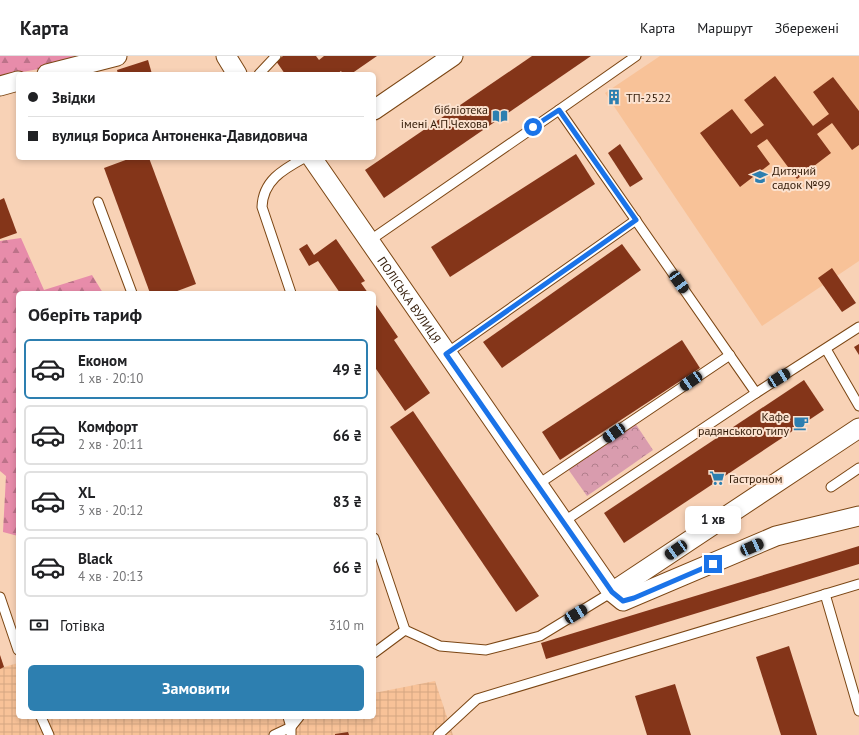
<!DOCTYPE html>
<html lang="uk">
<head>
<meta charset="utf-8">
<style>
  body { margin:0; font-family:"PT Sans",sans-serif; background:#f6f6f6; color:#202124; height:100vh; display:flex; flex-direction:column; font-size:15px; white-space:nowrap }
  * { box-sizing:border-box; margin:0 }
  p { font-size:13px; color:#757577 }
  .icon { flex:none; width:22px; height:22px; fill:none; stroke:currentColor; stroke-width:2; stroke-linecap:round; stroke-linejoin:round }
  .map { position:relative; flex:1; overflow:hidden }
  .details { position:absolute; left:16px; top:235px; width:360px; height:428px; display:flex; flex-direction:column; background:#fff; border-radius:6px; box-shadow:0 2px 6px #0003 }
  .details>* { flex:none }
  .top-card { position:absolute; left:16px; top:16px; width:360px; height:88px; border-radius:6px; box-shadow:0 2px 6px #0003; display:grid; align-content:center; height:88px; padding:0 12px; background:#fff }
  .end { position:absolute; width:18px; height:18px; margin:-9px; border:5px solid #1a73e8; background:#fff; box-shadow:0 0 0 2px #fff }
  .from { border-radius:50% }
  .bubble { position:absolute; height:28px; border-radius:6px; background:#fff; box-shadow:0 2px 6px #0003; font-size:13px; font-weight:700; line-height:28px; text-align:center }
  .car { position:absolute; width:12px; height:24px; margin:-12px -6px; border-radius:5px; box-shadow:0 0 3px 1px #0007; background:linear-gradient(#222 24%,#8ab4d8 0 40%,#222 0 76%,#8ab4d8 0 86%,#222 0) }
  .top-card b { display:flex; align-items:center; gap:14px; height:38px; font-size:15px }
  .top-card b+b { border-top:1px solid #e0e0e0 }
  .top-card i { width:10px; height:10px; background:#202124 }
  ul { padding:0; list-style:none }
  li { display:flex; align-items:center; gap:12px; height:60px; margin:0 8px 6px; padding:0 4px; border:2px solid #e0e0e0; border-radius:6px }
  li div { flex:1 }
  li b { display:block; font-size:15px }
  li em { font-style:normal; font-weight:700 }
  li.on { border-color:#2d7fb0 }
  li>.icon { width:36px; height:36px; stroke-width:1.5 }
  h2 { padding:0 12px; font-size:18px; line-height:48px }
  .pay { display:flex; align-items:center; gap:10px; height:44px; padding:0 12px; font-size:15px }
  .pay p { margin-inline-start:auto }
  .primary-button { display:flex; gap:8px; margin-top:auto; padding:8px 12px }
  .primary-button a { flex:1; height:46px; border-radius:6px; background:#2d7fb0; color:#fff; font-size:16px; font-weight:700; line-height:46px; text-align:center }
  header { display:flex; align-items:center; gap:24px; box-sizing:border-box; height:56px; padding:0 20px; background:#fff; border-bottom:1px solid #e0e0e0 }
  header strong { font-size:19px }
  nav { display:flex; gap:22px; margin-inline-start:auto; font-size:14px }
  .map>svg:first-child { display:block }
  .built { fill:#f8c298 }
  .industrial { fill:url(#industrial-grid) }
  .forest { fill:url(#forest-firs) }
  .park { fill:url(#park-crowns) }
  .building { fill:#843519 }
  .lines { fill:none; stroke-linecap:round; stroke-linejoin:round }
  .service-casing { stroke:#7b4614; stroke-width:11 }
  .minor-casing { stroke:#7b4614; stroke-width:21 }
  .service { stroke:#fff; stroke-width:9 }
  .minor { stroke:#fff; stroke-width:19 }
  .route { stroke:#1a73e8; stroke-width:5 }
  .labels { text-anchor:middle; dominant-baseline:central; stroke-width:4; stroke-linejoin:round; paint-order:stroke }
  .poi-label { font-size:12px; fill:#331c09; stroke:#fce2cf; text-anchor:start }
  .street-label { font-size:12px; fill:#331c09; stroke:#fce2cf }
</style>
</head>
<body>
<header>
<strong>Карта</strong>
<nav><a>Карта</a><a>Маршрут</a><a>Збережені</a></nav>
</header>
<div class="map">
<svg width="859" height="679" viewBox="0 0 859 679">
  <defs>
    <pattern id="industrial-grid" width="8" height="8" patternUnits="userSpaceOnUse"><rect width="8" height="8" fill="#f8c298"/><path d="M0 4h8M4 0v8" fill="none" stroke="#d5a682"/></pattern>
    <pattern id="forest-firs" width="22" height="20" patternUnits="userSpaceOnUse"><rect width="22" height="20" fill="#e78caa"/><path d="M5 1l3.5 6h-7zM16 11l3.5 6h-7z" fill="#bc7289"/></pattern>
    <pattern id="park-crowns" width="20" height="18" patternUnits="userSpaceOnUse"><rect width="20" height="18" fill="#d99cae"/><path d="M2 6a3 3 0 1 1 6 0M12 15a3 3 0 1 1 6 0" fill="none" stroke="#b17e8c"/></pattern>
  </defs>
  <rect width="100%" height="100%" fill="#f8d2b6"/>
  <!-- built -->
  <path class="built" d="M660,0h199v205l-97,65 -157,-233z"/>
  <!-- industrial -->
  <path class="industrial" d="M0,599l4,12 14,-4v54h356v-24l61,-12 18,54h-453z"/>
  <!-- forest -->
  <g class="forest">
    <path d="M0,0h74l-2,7 -72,13z"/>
    <path d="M21,182l23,52 48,-15 11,18h-85v243l-15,-4 3,-56 -6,-5v-230z"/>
  </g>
  <!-- park -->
  <path class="park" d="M635,367l18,27 -66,46 -19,-27z"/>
  <!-- building -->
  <g class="building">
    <path d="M283,0h33l3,4 5,-4h53l-26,18h-8l-2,-3 -4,3h-52l-9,-13z"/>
    <path d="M532,0h59l-207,142 -19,-28z"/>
    <path d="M148,4l4,14h-34l-1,-4z"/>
    <path d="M775,20l38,50 16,-12 -16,-22 20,-15 26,34v34l-7,5 -20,-27 -15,11 14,19 -34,26 -30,-40 -10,7 13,18 -30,23 -40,-54 32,-24 19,25 13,-9 -20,-25z"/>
    <path d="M614,35l6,8 -6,4 -5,-8z"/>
    <path d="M620,88l23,35 -13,8 -22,-34z"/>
    <path d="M576,98l19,30 -145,93 -19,-30z"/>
    <path d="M131,102h18l47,126 -24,9h-22l-46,-125z"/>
    <path d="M4,142l13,35 -17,6v-39z"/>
    <path d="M336,183l29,42 -4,2 7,10h-28l-22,-32 -9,5 -10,-17 8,-5 7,11z"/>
    <path d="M622,188l19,26 -139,98 -19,-26z"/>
    <path d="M832,212l24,35 -14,9 -24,-34z"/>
    <path d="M374,246l24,35 -4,3 36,53 -25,18 -31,-45z"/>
    <path d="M682,284l18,28 -140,92 -18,-28z"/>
    <path d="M859,288v11l-5,-8z"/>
    <path d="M804,324l20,30 -200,133 -20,-30z"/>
    <path d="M413,355l126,185 -23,16 -126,-185z"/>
    <path d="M859,490v18l-313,95 -5,-16z"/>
    <path d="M789,590l28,89h-36l-25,-78z"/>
    <path d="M0,599l4,12 -4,2z"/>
    <path d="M675,628l16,51h-44l-12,-39z"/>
    <path d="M348,676l1,3h-14v-1z"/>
  </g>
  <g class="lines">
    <!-- service casing -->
    <g class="service-casing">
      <g id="service">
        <path d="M636,0l-77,54 197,283 103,-66"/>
        <path d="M259,18l17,-18"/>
        <path d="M98,146l34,91"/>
        <path d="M369,185l190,-131"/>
        <path d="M291,237l-29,-86c1,-26 20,-37 42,-49"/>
        <path d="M826,293l33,57"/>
        <path d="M447,297l189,-133"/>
        <path d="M537,429l193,-130"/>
        <path d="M831,431l28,-19"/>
        <path d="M563,466l193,-129"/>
        <path d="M374,482l31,92"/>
        <path d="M825,538l34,117"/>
        <path d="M0,541l18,53"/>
        <path d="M374,597l31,-23 35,16 46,4 54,-14 72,-44"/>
        <path d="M41,661l8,18"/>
        <path d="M288,661l3,10v8"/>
        <path d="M274,679l17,-8 8,-10"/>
        <path d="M438,679l39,-36 382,-115"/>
      </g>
    </g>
    <!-- minor casing -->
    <g class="minor-casing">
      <g id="minor">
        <path d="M226,0l11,18"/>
        <path d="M47,18l70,-18"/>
        <path d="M0,30l18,-5"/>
        <path d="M374,54l79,-54"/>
        <path id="s1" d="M312,102l300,434 11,9 153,-65 83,-20"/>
        <path d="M612,536l247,-164"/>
      </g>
    </g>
    <!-- service -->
    <use href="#service" class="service"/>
    <!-- minor -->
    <use href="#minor" class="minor"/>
  </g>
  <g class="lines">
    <!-- route -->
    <path class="route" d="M533,71l26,-17 77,110 -190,134 166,238 11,9 11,-3 79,-34"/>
  </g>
  <!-- icons -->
  <defs>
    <g id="building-bare" transform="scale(1.2)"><path d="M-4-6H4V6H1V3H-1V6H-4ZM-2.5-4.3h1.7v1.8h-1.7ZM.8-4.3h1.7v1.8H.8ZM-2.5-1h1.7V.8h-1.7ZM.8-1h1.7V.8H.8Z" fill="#2d7fb0" stroke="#fce2cf" stroke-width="2.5" paint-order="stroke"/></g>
    <g id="library-bare" transform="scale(1.2)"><path d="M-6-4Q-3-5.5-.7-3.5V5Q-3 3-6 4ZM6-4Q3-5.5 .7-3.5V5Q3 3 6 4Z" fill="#2d7fb0" stroke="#fce2cf" stroke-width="2.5" paint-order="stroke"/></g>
    <g id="school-bare" transform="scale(1.2)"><path d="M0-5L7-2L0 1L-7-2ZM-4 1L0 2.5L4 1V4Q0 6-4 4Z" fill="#2d7fb0" stroke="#fce2cf" stroke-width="2.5" paint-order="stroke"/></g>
    <g id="cafe-bare" transform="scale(1.2)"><path d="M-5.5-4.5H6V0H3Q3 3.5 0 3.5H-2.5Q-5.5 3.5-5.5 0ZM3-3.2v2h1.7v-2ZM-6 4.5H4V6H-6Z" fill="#2d7fb0" stroke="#fce2cf" stroke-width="2.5" paint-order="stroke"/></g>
    <g id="supermarket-bare" transform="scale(1.2)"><path d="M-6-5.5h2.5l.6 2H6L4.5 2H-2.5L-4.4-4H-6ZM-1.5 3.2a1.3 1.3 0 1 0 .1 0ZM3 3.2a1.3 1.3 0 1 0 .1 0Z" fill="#2d7fb0" stroke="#fce2cf" stroke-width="2.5" paint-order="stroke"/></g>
  </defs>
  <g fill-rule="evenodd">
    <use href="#building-bare" x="614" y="41"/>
    <use href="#library-bare" x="500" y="60"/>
    <use href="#school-bare" x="760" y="121"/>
    <use href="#cafe-bare" x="801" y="367"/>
    <use href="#supermarket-bare" x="717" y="422"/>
  </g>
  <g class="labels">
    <!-- poi labels -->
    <g class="poi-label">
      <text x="626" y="41">ТП-2522</text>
      <text x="488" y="53" text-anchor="end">бібліотека<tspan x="488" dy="14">імені А.П.Чехова</tspan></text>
      <text x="772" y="114">Дитячий<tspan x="772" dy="14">садок №99</tspan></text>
      <text x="789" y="360" text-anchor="end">Кафе<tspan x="789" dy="14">радянського типу</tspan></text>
      <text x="729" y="422">Гастроном</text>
    </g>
    <!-- street labels -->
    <g class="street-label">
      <text stroke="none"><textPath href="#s1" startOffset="172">ПОЛІСЬКА ВУЛИЦЯ</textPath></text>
    </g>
  </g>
</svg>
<i class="end from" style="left:533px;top:71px"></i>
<i class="end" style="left:713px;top:508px"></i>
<div class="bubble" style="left:685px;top:450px;width:56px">1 хв</div>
<i class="car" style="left:679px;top:226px;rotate:145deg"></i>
<i class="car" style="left:779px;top:322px;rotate:58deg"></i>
<i class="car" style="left:691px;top:325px;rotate:236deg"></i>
<i class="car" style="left:614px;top:377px;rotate:236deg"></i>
<i class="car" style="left:752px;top:491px;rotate:66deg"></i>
<i class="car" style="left:676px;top:494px;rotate:236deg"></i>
<i class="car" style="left:576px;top:558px;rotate:59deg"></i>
<div class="top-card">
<b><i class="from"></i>Звідки</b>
<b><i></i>вулиця Бориса Антоненка-Давидовича</b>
</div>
<section class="details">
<h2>Оберіть тариф</h2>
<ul>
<li class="on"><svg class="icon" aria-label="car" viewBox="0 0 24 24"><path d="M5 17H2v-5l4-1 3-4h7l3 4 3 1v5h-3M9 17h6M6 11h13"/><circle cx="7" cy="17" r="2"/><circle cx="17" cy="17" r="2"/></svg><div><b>Економ</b><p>1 хв · 20:10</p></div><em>49 ₴</em></li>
<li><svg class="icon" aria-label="car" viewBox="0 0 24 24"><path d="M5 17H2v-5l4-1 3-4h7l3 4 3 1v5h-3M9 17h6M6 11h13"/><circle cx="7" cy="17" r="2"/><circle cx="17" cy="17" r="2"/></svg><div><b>Комфорт</b><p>2 хв · 20:11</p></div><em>66 ₴</em></li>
<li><svg class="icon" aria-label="car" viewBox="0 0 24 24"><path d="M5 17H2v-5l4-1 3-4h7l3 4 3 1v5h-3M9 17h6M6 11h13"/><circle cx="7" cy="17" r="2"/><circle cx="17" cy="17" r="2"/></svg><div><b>XL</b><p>3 хв · 20:12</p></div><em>83 ₴</em></li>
<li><svg class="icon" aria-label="car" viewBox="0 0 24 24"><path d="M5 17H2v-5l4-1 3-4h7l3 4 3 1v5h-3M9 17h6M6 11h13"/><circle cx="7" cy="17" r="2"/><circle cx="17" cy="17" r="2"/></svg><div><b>Black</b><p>4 хв · 20:13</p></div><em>66 ₴</em></li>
</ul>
<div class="pay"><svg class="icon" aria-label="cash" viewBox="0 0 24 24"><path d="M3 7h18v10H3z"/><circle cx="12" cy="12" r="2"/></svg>Готівка<p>310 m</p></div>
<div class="primary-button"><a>Замовити</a></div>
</section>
</div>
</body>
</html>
